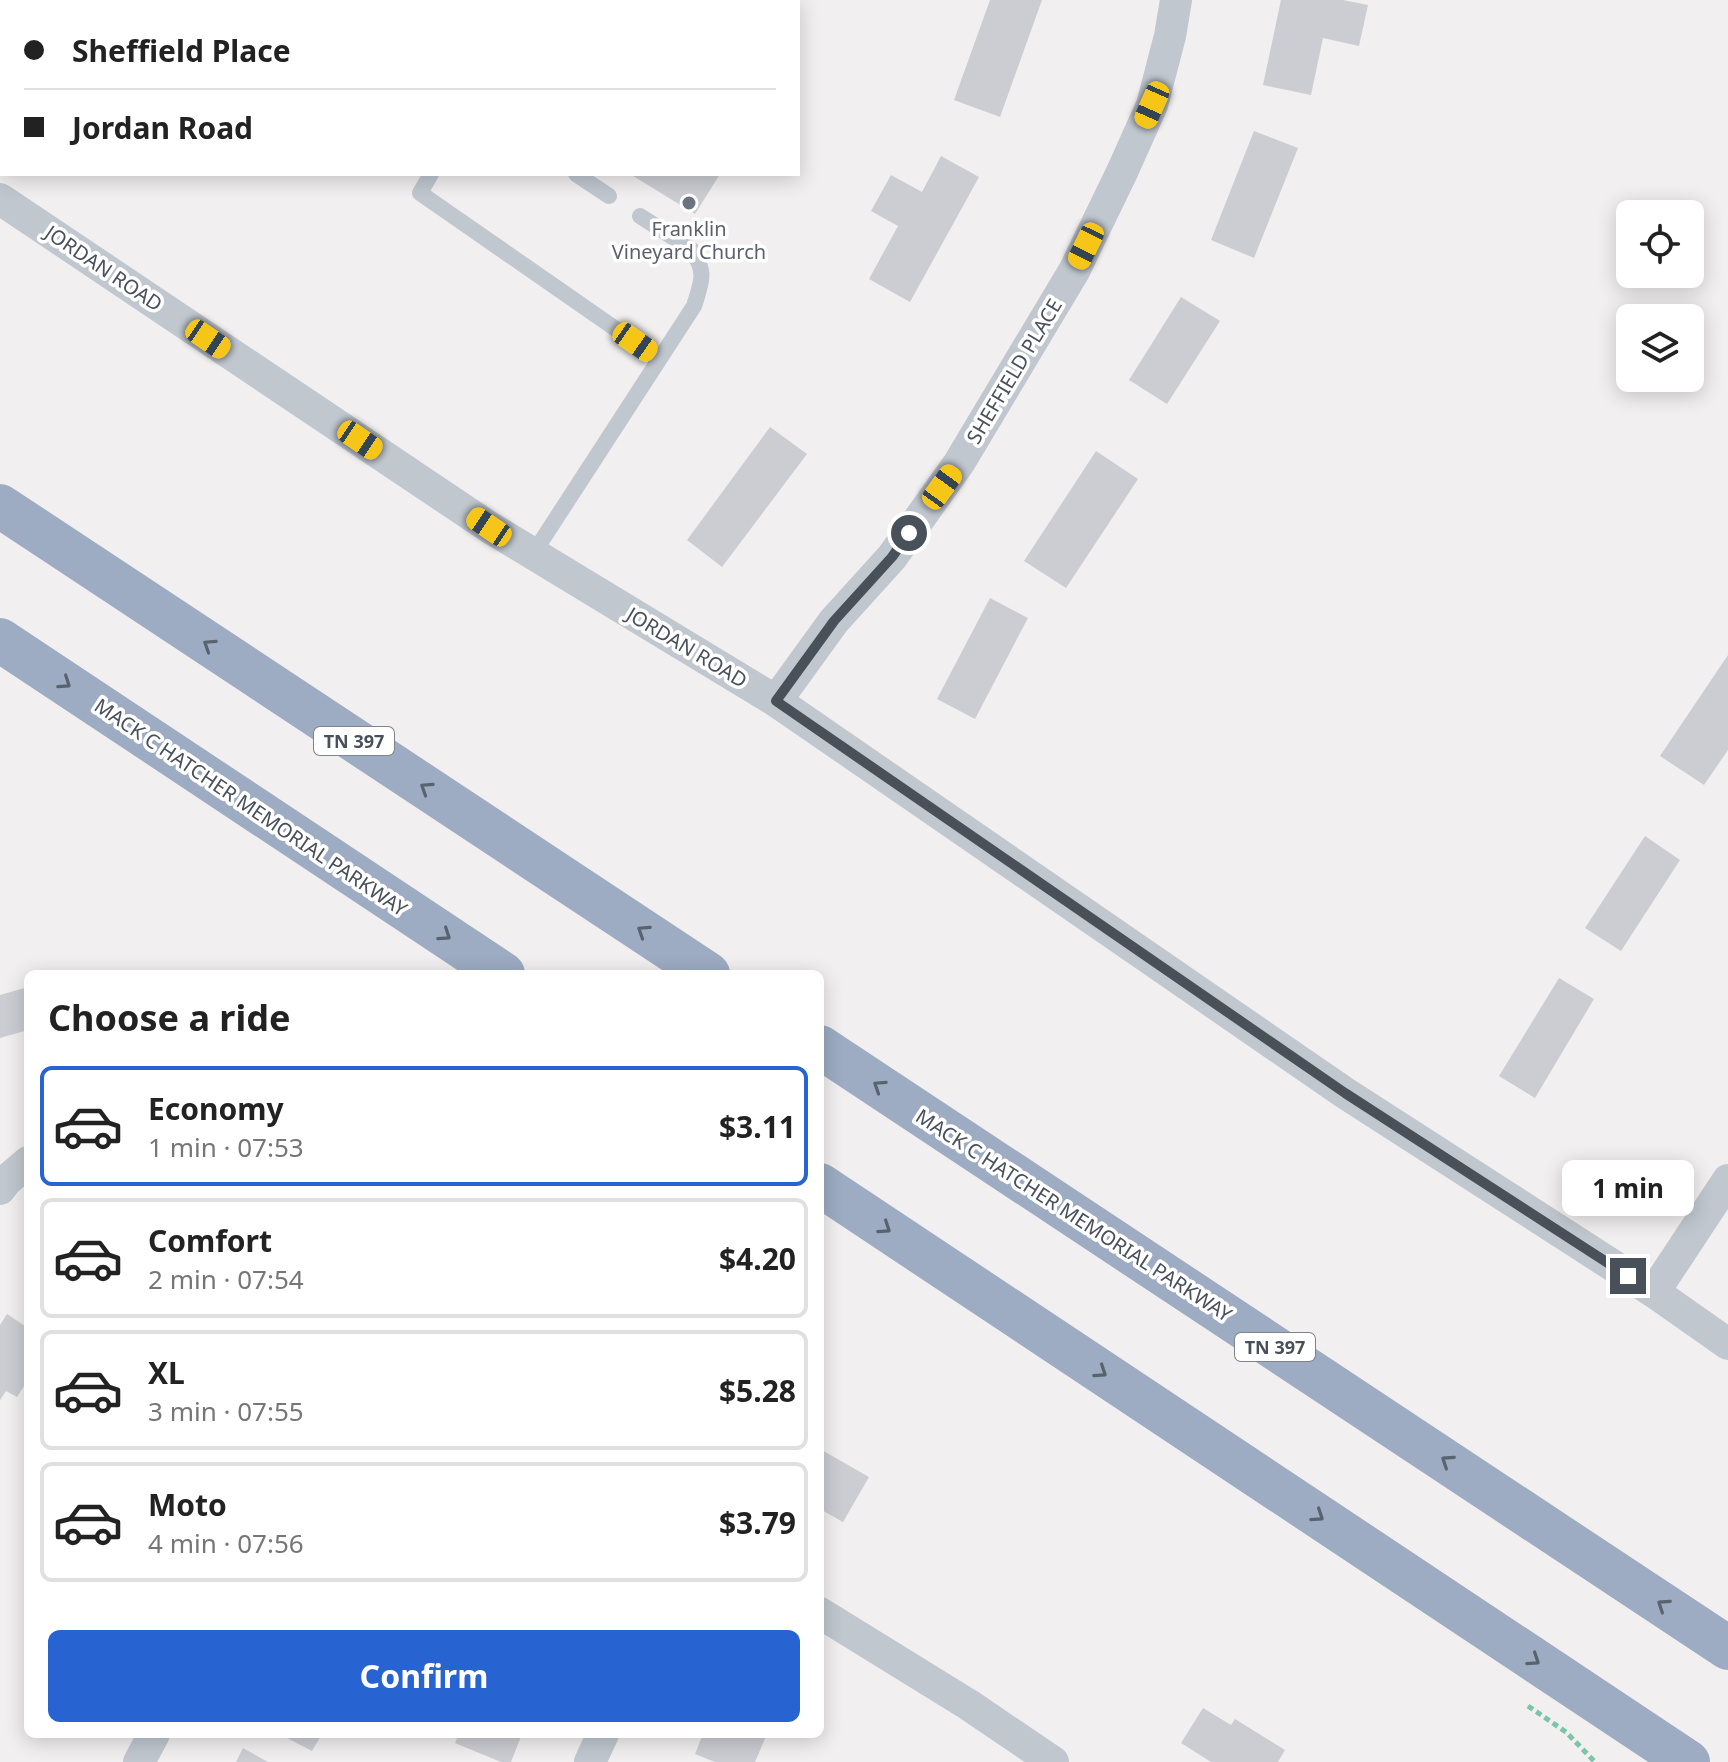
<!DOCTYPE html>
<html lang="en">
<head>
<meta charset="utf-8">
<style>
  body { margin:0; font-family:"Noto Sans",sans-serif; background:#f2f2f2; color:#222; height:100vh; display:flex; flex-direction:column; font-size:30px; white-space:nowrap }
  * { box-sizing:border-box; margin:0 }
  p { font-size:26px; color:#767676 }
  .icon { flex:none; width:44px; height:44px; fill:none; stroke:currentColor; stroke-width:2; stroke-linecap:round; stroke-linejoin:round }
  .map { position:relative; flex:1; overflow:hidden }
  .side { position:absolute; left:24px; top:970px; width:800px; height:768px; display:flex; flex-direction:column; background:#fff; border-radius:12px; box-shadow:0 4px 20px #0003 }
  .side>* { flex:none }
  .guide { position:absolute; left:0px; top:0px; width:800px; height:176px; box-shadow:0 4px 20px #0003; display:grid; align-content:center; height:176px; padding:0 24px; background:#fff }
  .fabs { position:absolute; left:1616px; top:200px; display:grid; gap:16px }
  .fabs a { display:grid; place-items:center; width:88px; height:88px; border-radius:12px; background:#fff; box-shadow:0 4px 20px #0003; font-size:40px }
  .end { position:absolute; width:36px; height:36px; margin:-18px; border:10px solid #48505a; background:#fff; box-shadow:0 0 0 4px #fff }
  .from { border-radius:50% }
  .bubble { position:absolute; height:56px; border-radius:12px; background:#fff; box-shadow:0 4px 20px #0003; font-size:26px; font-weight:700; line-height:56px; text-align:center }
  .car { position:absolute; width:24px; height:48px; margin:-24px -12px; border-radius:10px; box-shadow:0 0 6px 2px #0007; background:linear-gradient(#f5c518 24%,#345 0 40%,#f5c518 0 76%,#345 0 86%,#f5c518 0) }
  .guide b { display:flex; align-items:center; gap:28px; height:76px; font-size:30px }
  .guide b+b { border-top:2px solid #e0e0e0 }
  .guide i { width:20px; height:20px; background:#222 }
  ul { padding:0; list-style:none }
  li { display:flex; align-items:center; gap:24px; height:120px; margin:0 16px 12px; padding:0 8px; border:4px solid #e0e0e0; border-radius:12px }
  li div { flex:1 }
  li b { display:block; font-size:30px }
  li em { font-style:normal; font-weight:700 }
  li.current { border-color:#2863d2 }
  li>.icon { width:72px; height:72px; stroke-width:1.5 }
  h2 { padding:0 24px; font-size:36px; line-height:96px }
  .action { display:flex; gap:16px; margin-top:auto; padding:16px 24px }
  .action a { flex:1; height:92px; border-radius:12px; background:#2863d2; color:#fff; font-size:32px; font-weight:700; line-height:92px; text-align:center }
  .map>svg:first-child { display:block }
  .building { fill:#cccdd3 }
  .lines { fill:none; stroke-linecap:round; stroke-linejoin:round }
  .path { stroke:#7bc6a8; stroke-width:5; stroke-dasharray:6 4; stroke-linecap:butt }
  .service { stroke:#c0c7cf; stroke-width:16 }
  .minor { stroke:#c0c7cf; stroke-width:32 }
  .trunk { stroke:#9dacc2; stroke-width:44 }
  .oneway { stroke:#59626f }
  .route { stroke:#48505a; stroke-width:10 }
  .worship-dot { fill:#6b7280; stroke:#fff; stroke-width:3 }
  .labels { text-anchor:middle; dominant-baseline:central; stroke-width:7; stroke-linejoin:round; paint-order:stroke }
  .shield { fill:#fff; stroke:#7f848c; stroke-width:2 }
  .shield-label { font-size:18px; font-weight:bold; fill:#48505a }
  .worship-label { font-size:20px; fill:#5b616d; stroke:#fff }
  .street-label { font-size:20px; fill:#48505a; stroke:#fff }
</style>
</head>
<body>
<div class="map">
<svg width="1728" height="1762" viewBox="0 0 1728 1762">
  <rect width="100%" height="100%" fill="#f1efef"/>
  <!-- building -->
  <g class="building">
    <path d="M990,0h52l-42,117 -46,-17z"/>
    <path d="M1281,0h62l25,5 -9,41 -36,-8 -12,57 -48,-10z"/>
    <path d="M1254,131l44,17 -44,110 -43,-18z"/>
    <path d="M941,156l38,21 -69,125 -41,-23 29,-53 -27,-15 20,-36 31,17z"/>
    <path d="M630,174h90l-25,40z"/>
    <path d="M1181,297l39,24 -53,83 -38,-24z"/>
    <path d="M770,427l37,27 -85,113 -35,-27z"/>
    <path d="M1096,451l42,28 -72,109 -42,-27z"/>
    <path d="M990,598l38,20 -53,101 -38,-20z"/>
    <path d="M1728,655v95l-24,35 -44,-29z"/>
    <path d="M1645,836l35,24 -59,91 -36,-23z"/>
    <path d="M1559,978l35,21 -59,99 -36,-22z"/>
    <path d="M28,987v43l-28,8v-43z"/>
    <path d="M7,1314l21,14v52l-11,17 -11,-6 -6,9v-75z"/>
    <path d="M820,1449l49,28 -26,45 -23,-13z"/>
    <path d="M1203,1708l28,17 4,-6 50,31 -7,12h-67l-30,-19z"/>
    <path d="M279,1734h43l-10,17z"/>
    <path d="M459,1734h63l-11,28h-10l-46,-19z"/>
    <path d="M703,1734h64l-12,28h-40l-20,-8z"/>
    <path d="M243,1748l25,14h-32z"/>
  </g>
  <g class="lines">
    <!-- path -->
    <path class="path" d="M1528,1706l38,26 29,30"/>
    <!-- service -->
    <g class="service">
      <path d="M431,174l-11,19 239,166"/>
      <path d="M576,174l33,22"/>
      <path d="M533,554l161,-248c8,-26 13,-33 -3,-57l-51,-33"/>
    </g>
    <!-- minor -->
    <g class="minor">
      <path d="M0,199l489,328 287,174 569,392 309,199 74,52"/>
      <path d="M776,701l58,-80 58,-64 67,-94 115,-192 48,-99 30,-67 18,-69 6,-36"/>
      <path d="M0,1189l6,-8 22,-19"/>
      <path d="M1654,1292l74,-112"/>
      <path d="M820,1613l149,92 84,57"/>
      <path d="M139,1762l15,-28"/>
      <path d="M590,1762l13,-28"/>
    </g>
    <!-- trunk -->
    <g class="trunk">
      <path d="M0,506l708,468"/>
      <path d="M0,640l503,334"/>
      <path d="M820,1047l908,601"/>
      <path d="M820,1185l868,577"/>
    </g>
  </g>
  <!-- one-way arrows -->
  <defs><path id="oneway-chevron" d="M-2-3.5L2.5 0L-2 3.5" fill="none" stroke-width="1.6" stroke-linecap="round" stroke-linejoin="round" transform="scale(2)"/></defs>
  <g class="oneway">
    <use href="#oneway-chevron" transform="translate(209 645) rotate(-147)"/>
    <use href="#oneway-chevron" transform="translate(65 683) rotate(34)"/>
    <use href="#oneway-chevron" transform="translate(426 788) rotate(-147)"/>
    <use href="#oneway-chevron" transform="translate(643 931) rotate(-147)"/>
    <use href="#oneway-chevron" transform="translate(445 935) rotate(34)"/>
    <use href="#oneway-chevron" transform="translate(879 1086) rotate(-147)"/>
    <use href="#oneway-chevron" transform="translate(885 1228) rotate(34)"/>
    <use href="#oneway-chevron" transform="translate(1101 1372) rotate(34)"/>
    <use href="#oneway-chevron" transform="translate(1447 1461) rotate(-146)"/>
    <use href="#oneway-chevron" transform="translate(1318 1516) rotate(34)"/>
    <use href="#oneway-chevron" transform="translate(1663 1605) rotate(-146)"/>
    <use href="#oneway-chevron" transform="translate(1534 1660) rotate(34)"/>
  </g>
  <g class="lines">
    <!-- route -->
    <path class="route" d="M909,533l-17,24 -58,64 -58,80 569,392 283,183"/>
  </g>
  <!-- markers -->
  <circle class="worship-dot" cx="689" cy="203" r="8"/>
  <g class="labels">
    <!-- shield labels -->
    <g class="shield">
      <rect x="314" y="727" width="80" height="28" rx="6"/>
      <rect x="1235" y="1333" width="80" height="28" rx="6"/>
    </g>
    <g class="shield-label">
      <text x="354" y="741">TN 397</text>
      <text x="1275" y="1347">TN 397</text>
    </g>
    <!-- worship labels -->
    <g class="worship-label">
      <text x="689" y="228">Franklin<tspan x="689" dy="23">Vineyard Church</tspan></text>
    </g>
    <!-- street labels -->
    <g class="street-label">
      <text transform="translate(104 268) rotate(34)">JORDAN ROAD</text>
      <text transform="translate(1014 371) rotate(-59)">SHEFFIELD PLACE</text>
      <text transform="translate(687 647) rotate(31)">JORDAN ROAD</text>
      <text transform="translate(251 807) rotate(34)">MACK C HATCHER MEMORIAL PARKWAY</text>
      <text transform="translate(1074 1215) rotate(33)">MACK C HATCHER MEMORIAL PARKWAY</text>
    </g>
  </g>
</svg>
<div class="fabs">
<a><svg class="icon" aria-label="locate" viewBox="0 0 24 24"><circle cx="12" cy="12" r="6"/><path d="M12 2v4M12 18v4M2 12h4M18 12h4"/></svg></a>
<a><svg class="icon" aria-label="layers" viewBox="0 0 24 24"><path d="M12 4l9 5-9 5-9-5zM3 14l9 5 9-5"/></svg></a>
</div>
<i class="end from" style="left:909px;top:533px"></i>
<i class="end" style="left:1628px;top:1276px"></i>
<div class="bubble" style="left:1562px;top:1160px;width:132px">1 min</div>
<i class="car" style="left:1152px;top:105px;rotate:204deg"></i>
<i class="car" style="left:1086px;top:246px;rotate:206deg"></i>
<i class="car" style="left:208px;top:339px;rotate:124deg"></i>
<i class="car" style="left:635px;top:342px;rotate:125deg"></i>
<i class="car" style="left:360px;top:440px;rotate:124deg"></i>
<i class="car" style="left:942px;top:487px;rotate:36deg"></i>
<i class="car" style="left:489px;top:527px;rotate:304deg"></i>
<div class="guide">
<b><i class="from"></i>Sheffield Place</b>
<b><i></i>Jordan Road</b>
</div>
<section class="side">
<h2>Choose a ride</h2>
<ul>
<li class="current"><svg class="icon" aria-label="car" viewBox="0 0 24 24"><path d="M5 17H2v-5l4-1 3-4h7l3 4 3 1v5h-3M9 17h6M6 11h13"/><circle cx="7" cy="17" r="2"/><circle cx="17" cy="17" r="2"/></svg><div><b>Economy</b><p>1 min · 07:53</p></div><em>$3.11</em></li>
<li><svg class="icon" aria-label="car" viewBox="0 0 24 24"><path d="M5 17H2v-5l4-1 3-4h7l3 4 3 1v5h-3M9 17h6M6 11h13"/><circle cx="7" cy="17" r="2"/><circle cx="17" cy="17" r="2"/></svg><div><b>Comfort</b><p>2 min · 07:54</p></div><em>$4.20</em></li>
<li><svg class="icon" aria-label="car" viewBox="0 0 24 24"><path d="M5 17H2v-5l4-1 3-4h7l3 4 3 1v5h-3M9 17h6M6 11h13"/><circle cx="7" cy="17" r="2"/><circle cx="17" cy="17" r="2"/></svg><div><b>XL</b><p>3 min · 07:55</p></div><em>$5.28</em></li>
<li><svg class="icon" aria-label="car" viewBox="0 0 24 24"><path d="M5 17H2v-5l4-1 3-4h7l3 4 3 1v5h-3M9 17h6M6 11h13"/><circle cx="7" cy="17" r="2"/><circle cx="17" cy="17" r="2"/></svg><div><b>Moto</b><p>4 min · 07:56</p></div><em>$3.79</em></li>
</ul>
<div class="action"><a>Confirm</a></div>
</section>
</div>
</body>
</html>
